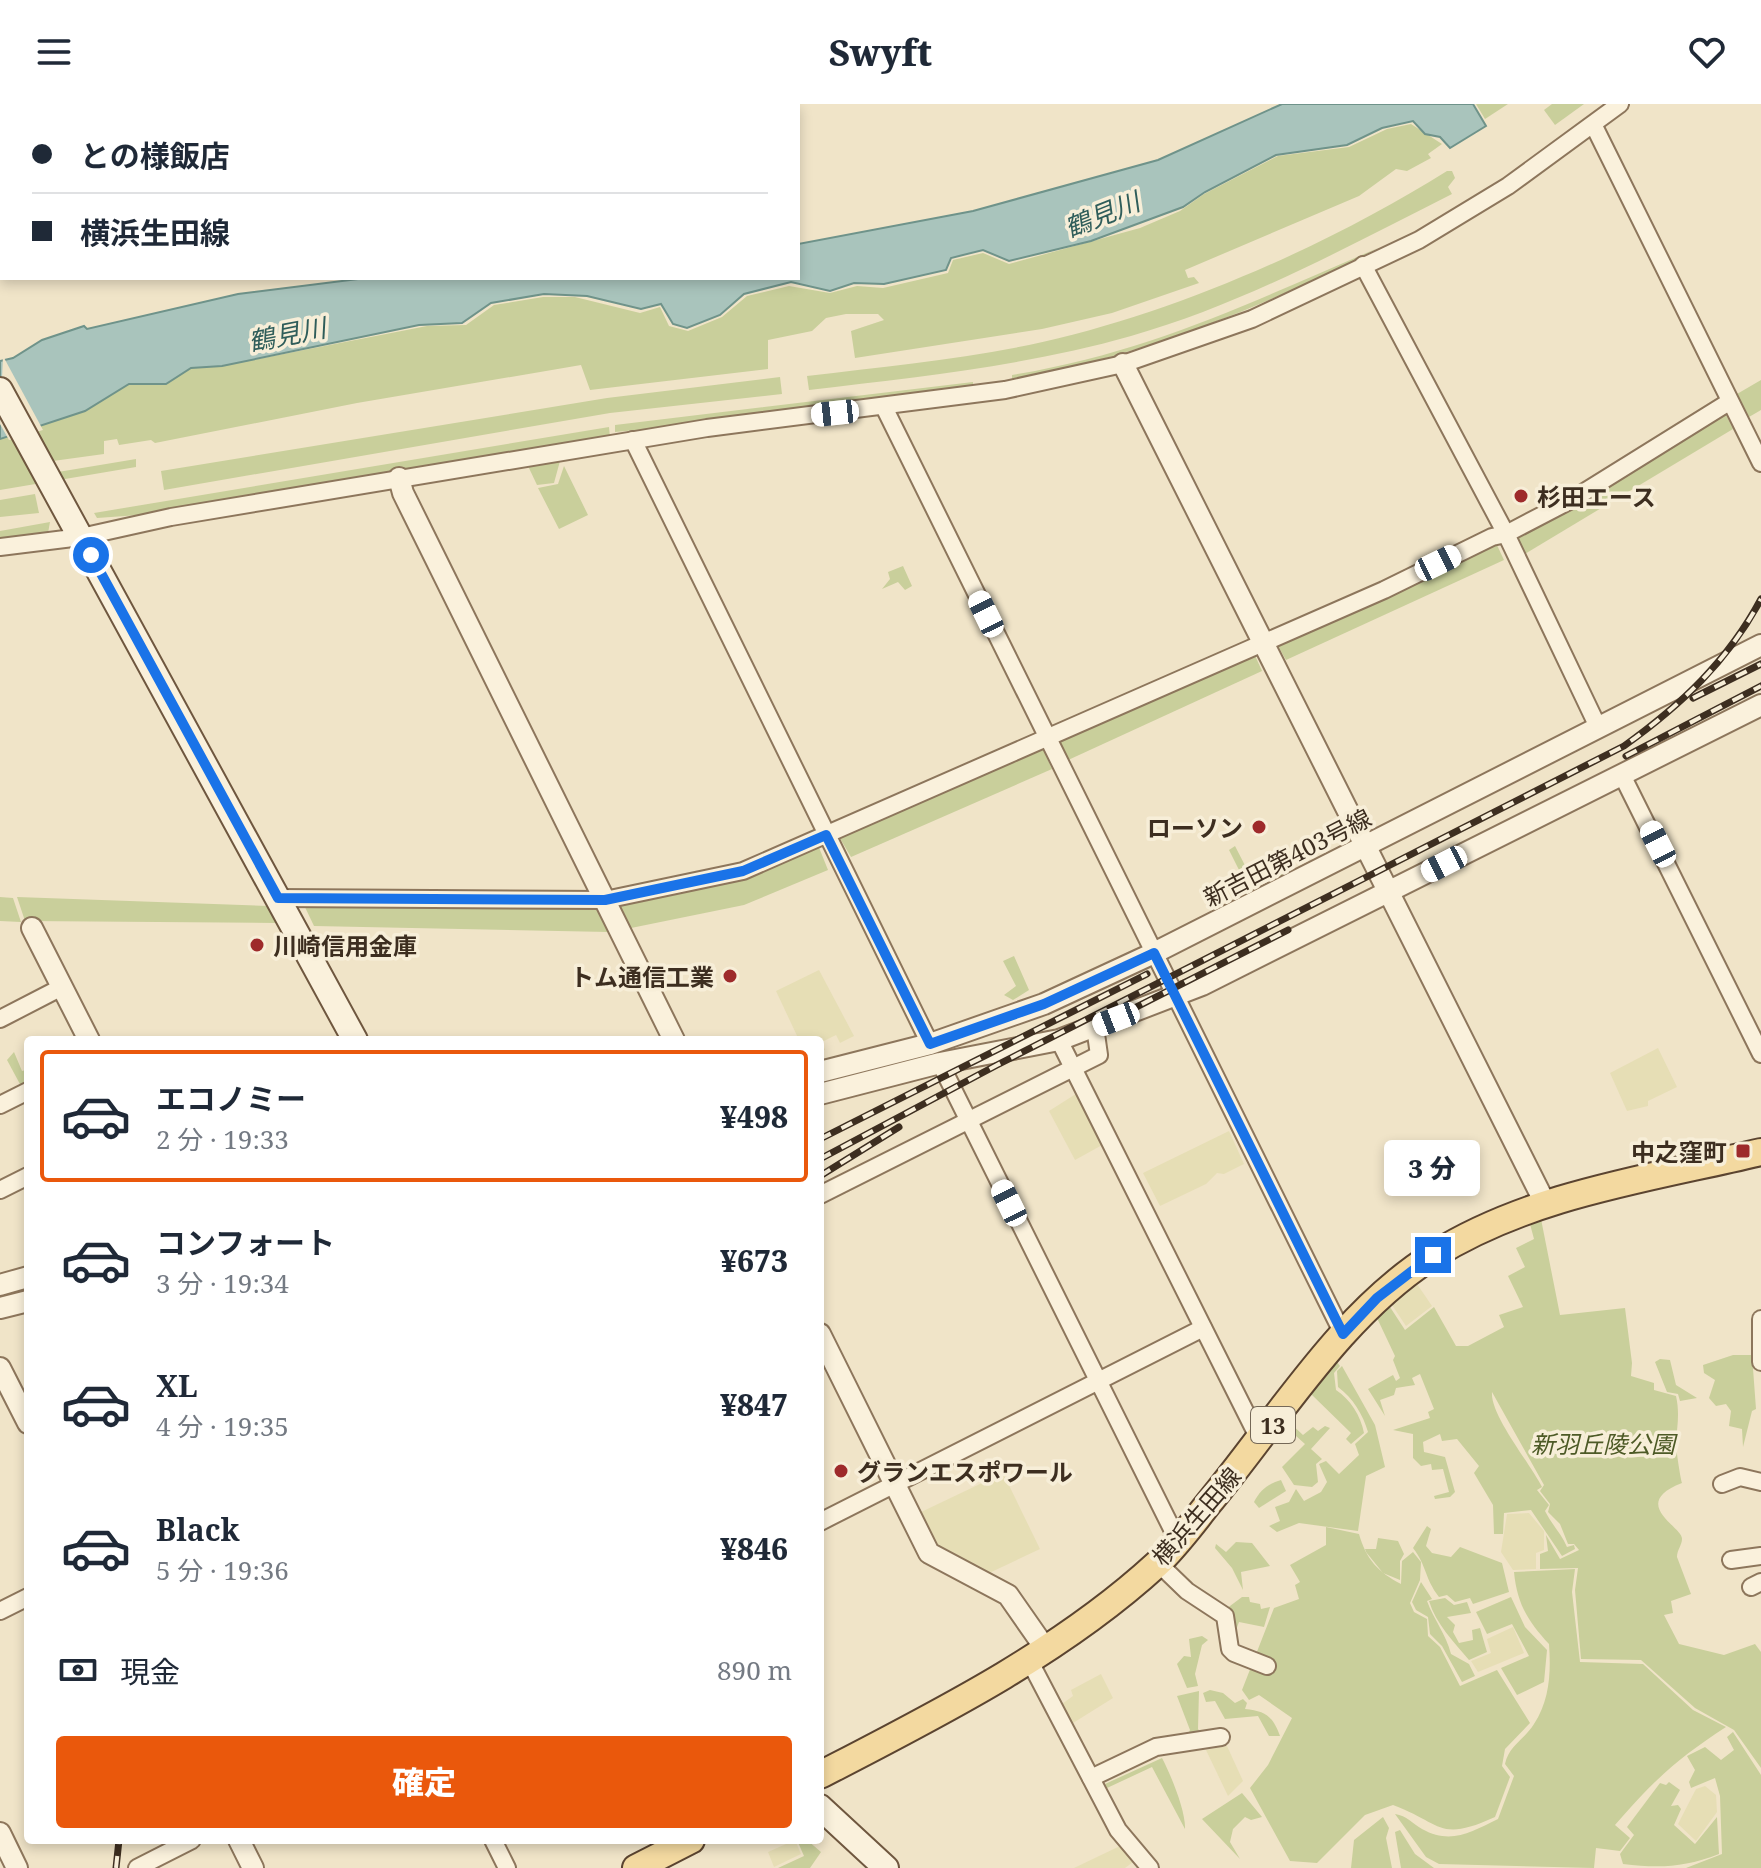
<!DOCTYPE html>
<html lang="ja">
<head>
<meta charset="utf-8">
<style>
  body { margin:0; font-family:"Noto Serif","Noto Sans JP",serif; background:#f2f2f3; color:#1f2937; height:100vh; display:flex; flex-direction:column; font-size:30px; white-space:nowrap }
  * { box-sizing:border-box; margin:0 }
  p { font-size:26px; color:#747a83 }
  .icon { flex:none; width:44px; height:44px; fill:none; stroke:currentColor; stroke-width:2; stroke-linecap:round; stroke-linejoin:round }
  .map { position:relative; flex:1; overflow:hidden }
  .sheet { position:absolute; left:24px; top:932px; width:800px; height:808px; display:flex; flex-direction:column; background:#fff; border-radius:8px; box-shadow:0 4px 12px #0003 }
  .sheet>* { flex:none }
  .top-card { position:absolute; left:0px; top:0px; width:800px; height:176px; box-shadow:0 4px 12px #0003; display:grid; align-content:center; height:176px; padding:0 32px; background:#fff }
  .end { position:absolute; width:36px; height:36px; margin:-18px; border:10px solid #1a73e8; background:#fff; box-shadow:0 0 0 4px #fff }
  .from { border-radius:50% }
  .bubble { position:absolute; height:56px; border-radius:8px; background:#fff; box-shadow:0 4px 12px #0003; font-size:26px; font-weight:800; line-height:56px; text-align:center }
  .car { position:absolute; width:24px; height:48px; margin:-24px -12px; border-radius:10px; box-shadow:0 0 6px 2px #0007; background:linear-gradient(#fff 24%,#345 0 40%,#fff 0 76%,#345 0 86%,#fff 0) }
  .top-card b { display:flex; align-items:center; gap:28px; height:76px; font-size:30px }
  .top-card b+b { border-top:2px solid #e0e1e3 }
  .top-card i { width:20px; height:20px; background:#1f2937 }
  ul { padding:14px 0 0; list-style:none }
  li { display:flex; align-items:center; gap:24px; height:132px; margin:0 16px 12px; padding:0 16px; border:4px solid transparent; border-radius:8px }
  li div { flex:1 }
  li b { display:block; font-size:30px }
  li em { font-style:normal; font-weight:800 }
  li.selected { border-color:#ea580c }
  li>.icon { width:72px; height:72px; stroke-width:1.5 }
  .pay { display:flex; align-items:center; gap:20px; height:88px; padding:0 32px; font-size:30px }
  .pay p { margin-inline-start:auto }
  .action { display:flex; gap:16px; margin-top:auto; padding:16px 32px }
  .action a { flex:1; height:92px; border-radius:8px; background:#ea580c; color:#fff; font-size:32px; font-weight:800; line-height:92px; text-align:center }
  header { display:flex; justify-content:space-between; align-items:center; height:104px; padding:0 32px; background:#fff; font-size:36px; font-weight:800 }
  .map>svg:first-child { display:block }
  .farmland { fill:#e6deb5 }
  .green { fill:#c9cf9b }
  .water { fill:#a9c4bc; stroke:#6f938a; stroke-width:2 }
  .pier { fill:#f0e4c8 }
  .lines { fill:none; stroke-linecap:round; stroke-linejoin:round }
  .minor-casing { stroke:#8d765c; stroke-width:20 }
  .tertiary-casing { stroke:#8d765c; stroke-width:24 }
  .secondary-casing { stroke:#6f573f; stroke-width:28 }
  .primary-casing { stroke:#5b4430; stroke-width:30 }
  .minor { stroke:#faf1dc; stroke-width:16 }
  .tertiary { stroke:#faf1dc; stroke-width:20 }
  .secondary { stroke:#faf1dc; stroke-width:24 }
  .primary { stroke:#f3d9a0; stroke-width:26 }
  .rail-casing { stroke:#3d2e20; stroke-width:7 }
  .rail { stroke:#f7eed8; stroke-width:4; stroke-dasharray:12; stroke-linecap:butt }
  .route { stroke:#1a73e8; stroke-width:10 }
  .poi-dot { fill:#9e2a2b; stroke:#f7eed8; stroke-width:3 }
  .labels { text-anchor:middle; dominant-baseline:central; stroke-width:7; stroke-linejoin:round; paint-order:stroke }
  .shield { fill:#f7eed8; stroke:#756857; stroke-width:2 }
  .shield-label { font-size:22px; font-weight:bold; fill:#3d2e20 }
  .poi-label { font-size:24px; font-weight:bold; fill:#3d2e20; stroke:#f7eed8; text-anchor:start }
  .street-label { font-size:24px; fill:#3d2e20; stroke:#f7eed8 }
  .park-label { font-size:24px; font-style:italic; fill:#4d5a26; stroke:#f7eed8 }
  .water-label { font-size:26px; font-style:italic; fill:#2f5d5a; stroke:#f7eed8 }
</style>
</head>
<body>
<header><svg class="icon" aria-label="menu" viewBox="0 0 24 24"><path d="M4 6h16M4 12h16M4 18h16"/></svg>Swyft<svg class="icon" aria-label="heart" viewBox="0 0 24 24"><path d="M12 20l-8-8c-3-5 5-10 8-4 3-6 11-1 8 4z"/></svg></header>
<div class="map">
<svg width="1761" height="1764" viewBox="0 0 1761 1764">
  <rect width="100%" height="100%" fill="#f0e4c8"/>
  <!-- farmland -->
  <g class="farmland">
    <path d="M819,866l35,66 -14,7 -4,-8 -14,7 3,8 -5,1v-11h-21l-23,-49z"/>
    <path d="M1658,944l19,39 -29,14v5l-21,5 -17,-38z"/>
    <path d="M1079,988l25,52 -29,16 -26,-49z"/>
    <path d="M1229,1027l15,33 -20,10 -7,-1 -11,11 -46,22 -17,-33z"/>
    <path d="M1417,1180l15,22 -26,20 -14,-21z"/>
    <path d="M1003,1369l37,76 -53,25 -52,-28 -16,-33z"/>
    <path d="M1529,1409l15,18v19l-8,3v16l-23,1 -12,-18 6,-38z"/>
    <path d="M1513,1523l11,26 -46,19 -7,-11 20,-8 -4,-14z"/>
    <path d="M1101,1570l12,24 -40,25 -11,-19 11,-8 -2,-6z"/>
    <path d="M1227,1642l16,35 -15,15 -22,-46z"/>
    <path d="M1705,1682l11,9 1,17 -21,29 -18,-17 18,-35z"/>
    <path d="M795,1736l6,14 -27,13 -6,-15z"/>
    <path d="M1120,1742l13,16 -8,6h-51z"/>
  </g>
  <!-- green -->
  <g class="green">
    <path d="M1476,0h32l-23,15z"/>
    <path d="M1552,0h32l-29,21 -11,-15z"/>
    <path d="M1411,20l31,20 -14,10 3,4 -24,13 -11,-2 -37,27 -174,74 3,8 6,-1 5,6 -87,30 -70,16 -187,29 -4,-27 33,-11 -6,-6h-32l-20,4 -14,13 -44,9v29l-178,21 -9,-25 -224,38 -202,40 -4,-3 -32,5 -2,-6 -13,2v13l-73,10 9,11 96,-16v8l-136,23v-51l85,-28 44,-27h37l25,-16 31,-2 205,-40 39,-1 28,-20 49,-8h32l65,16 20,-6 9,19 19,5 34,-14 25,-21 42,-10 41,7 27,-7 26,2 65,-15 5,-13 30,-7 26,11 131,-36 40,-17 24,-17 74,-38 71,-9 38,-18z"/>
    <path d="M1447,67h5l3,7 -7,9 4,7c-103,52 -209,110 -321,142 -105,30 -214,41 -322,54l-2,-14c74,-9 149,-16 222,-31 139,-29 297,-98 418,-174z"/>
    <path d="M1378,144c-118,62 -236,106 -366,133v-6c139,-23 239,-73 366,-127z"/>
    <path d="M780,273l2,17 -172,19 -446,77 -3,-19 446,-73z"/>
    <path d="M1761,276v30l-12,7 -12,-23z"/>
    <path d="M973,278v5l-335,46 -1,-3 -22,2v-7z"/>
    <path d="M1724,307l9,18 -210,126 -8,-18z"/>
    <path d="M609,323l1,11 -457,76 -56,4 -3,-5z"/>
    <path d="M560,357l-6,22 -17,2 -9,-19z"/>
    <path d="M564,362l24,49 -29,14 -21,-41 20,-4z"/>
    <path d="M35,390l4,19 -39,4v-17z"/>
    <path d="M50,418l-2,11 -48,8v-10z"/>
    <path d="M1496,439l8,17 -218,100 -8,-14z"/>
    <path d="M903,462l9,20 -7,4 -7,-8 -16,7 8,-10 -2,-7z"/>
    <path d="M1253,547l9,20 -196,90 -9,-18z"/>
    <path d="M1043,645l9,20 -201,88 -13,-22z"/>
    <path d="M818,741l10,25 -84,35 -113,23 -13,-19 6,-9z"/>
    <path d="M1235,742l18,35 32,-15 3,8 -41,12 -18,-36z"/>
    <path d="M0,793l13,1 8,24 -21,-1z"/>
    <path d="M17,793l251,9 8,17 -251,-2z"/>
    <path d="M303,799l295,3 11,26 -295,-6z"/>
    <path d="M1014,852l15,34 -16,10 -9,-5 12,-9 -13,-25z"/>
    <path d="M14,948l8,19 4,-1 2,12 -7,4 -14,-26z"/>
    <path d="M1541,1115l19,96 65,-7 7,55 -1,13 23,7v7l22,6c4,18 1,30 0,47 0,6 4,33 6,40 -54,21 1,44 0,56 0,6 -5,11 -5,18l14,37 -20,7 2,12 -9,2 15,29 45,11 31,-11 6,8v116l-27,-38 -39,-22 -54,-48 -60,-1 -6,-69 3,-22 -38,1v-15l8,-3 -2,-16 14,24 19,-9 -5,-6h-6l-8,-20 -12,-12 2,-8 -10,-13 4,-6 -52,-93c-2,23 38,71 50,95l-5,3 12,15 -4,6c7,14 16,22 22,36l7,-2 1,4 -13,7 -31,-46 -27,3 -1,21h-9l-1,-29 -19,-32 5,-7 -22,-27 -15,2 -2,-7 -17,8 1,10 21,5 10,35 -5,5 -15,2 -1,-3 15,-4 -6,-23 -11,1 -1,-6 -10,2 -8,-8v-24l-20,-4 37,-12 -2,-6 6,-3 -14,-35 -8,4 3,7 -19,3 -2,7 -14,5 5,16 -17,-27 25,-14 3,6 4,-3 -7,-18 2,-4 -18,-38 13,-11 15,23 29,-23 22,39h12l36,-19 -5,-12 24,-8 -15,-31 17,-9 -9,-19 18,-9 -4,-15z"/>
    <path d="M1733,1251h19l4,54 -4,2 -9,36 -1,-18 -13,-3 2,-15 -5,-7 -10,2 -7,-8 6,-18 -11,-7 -1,-8z"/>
    <path d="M1660,1255l10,1 6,25 21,13 -17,3 -2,-7 -11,-2 -12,-30z"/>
    <path d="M1337,1258l3,4 -6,7 2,17c14,9 25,26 28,43l-13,11 -5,-5 5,-6 -40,-39z"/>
    <path d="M1342,1262l33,59 10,42 -19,9 -8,55 -59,-8 -22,9 -8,-6 11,-5 -5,-14 14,-5 7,-13 8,12 17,-9 6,-10 -8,-18 7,-3 13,13 20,-19 -4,-11 13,-12c-5,-17 -15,-34 -30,-45l-1,-16z"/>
    <path d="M1289,1318l14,13 10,-8 5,4 7,-5 5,2 -19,21 11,10 -6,5 2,18 -6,5 -18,-2 -12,-18 23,-23 -19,-17z"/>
    <path d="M1281,1376l5,11 -27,17 -5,-6c6,-12 14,-18 27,-22z"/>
    <path d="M1427,1422l4,3 -5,17 6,7 19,4 9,-10 42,16 7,29 -36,12 -3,-6 -15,4 -8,-7 -8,2c-15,-20 -12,-31 -26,-49z"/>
    <path d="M1326,1423l33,7c7,25 19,38 42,50l1,-23 11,-9 8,10 -1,18 -10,23 4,9 13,7 1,17 12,11 20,39 37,-16 33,53 -25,26 -3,17 8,11 -15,40c-57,26 -53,6 -102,-12l-28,10 -48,48 -27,-2 -40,-73 18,-23 24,-47 -33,-23 -10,5 -7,-10 32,-82 25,-9 -4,-14 5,-3 -10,-17 36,-20z"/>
    <path d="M1378,1434l20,3 6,13 -4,7v19l-17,-7 -17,-21 -1,-3h11z"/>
    <path d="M1236,1438l16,1 18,23 -29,6 2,18 -11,-22 -17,-20 1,-4 10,8z"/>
    <path d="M1575,1465l-3,23 8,70 63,2 50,46 33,17c-48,31 -73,54 -111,98l15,13 -10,13 -24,-3 -2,20 -155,-4 -13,-7 -31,-43c12,2 17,9 27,15 29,16 49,3 76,-10l16,-43 -9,-12c4,-19 19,-24 29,-40 16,-24 17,-53 15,-80 -21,-23 -32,-40 -35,-72z"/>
    <path d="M1421,1478l11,17 -5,2c7,19 19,33 24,53l18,10 6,12 -13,6 -20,-36 -12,-12 -2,-17 -12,-7 -4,-8z"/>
    <path d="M1242,1493h7l1,5 10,2 1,5 9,-2 -6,20 -25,-5 -7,19 -6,-32z"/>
    <path d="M1511,1493l14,30 22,23 -3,32 -27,13 -16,-27 28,-12 -17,-32 -25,10 -11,-22z"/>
    <path d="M1445,1494l9,7 13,-3 4,11 -24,4 8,8 -2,7 6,11 14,-3 -1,-10 8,-2 7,24 -18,8c-15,-18 -33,-36 -40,-59z"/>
    <path d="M1202,1532l6,4 -6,5 -7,29 3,12 -11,2 -10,-24 7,-8 7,1 -2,-18z"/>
    <path d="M1210,1586l13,3 12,10 8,-4 4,4 -2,6c20,2 28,7 35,27h-11l-11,-20 -33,3 -10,-18 -9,1 -3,-9z"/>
    <path d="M1199,1587l-1,38 5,7 -17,2 4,-8 -13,-34z"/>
    <path d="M1733,1628l28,43v93h-75l36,-14 -2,-58 -5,-18 -24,10 -2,-6 6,-12 -8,-14 18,-9 16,13 13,-10 -7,-13z"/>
    <path d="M1162,1654c9,17 24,54 23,71l-33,-62 -45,21 -2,-4z"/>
    <path d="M1669,1678l11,8 -9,16 7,-1 3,4 -7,16 21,19 22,-27 2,37c-36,14 -61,14 -96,10l-3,-10 14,-19 -7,-8 33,-44 6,2z"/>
    <path d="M1242,1689l20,24 -11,3 -6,-3 -12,12 -3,13 10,17 -38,-40z"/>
    <path d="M1383,1713l6,11 -3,10 6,30h-41l3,-28z"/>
    <path d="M1400,1726l15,24 19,14h-33l-6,-36z"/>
    <path d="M797,1736h10l14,12 -11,16h-32l26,-12z"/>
  </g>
  <!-- water -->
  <path class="water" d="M1282,0h191l13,22 -36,22 -10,-11 -15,-3 -12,-13 -31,7 -35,17 -71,10 -71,37 -22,15 -92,34 -82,20 -26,-11 -32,8 -5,12 -62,14 -30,-1 -24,8 -39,-9 -47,12 -24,21 -33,13 -14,-4 -12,-20 -20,5 -54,-13 -43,-2 -53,9 -29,20 -43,2 -197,41 -31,2 -25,16h-37l-44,27 -85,28v-78l13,-3 29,-18 42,-14 3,3 151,-35 128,-16h432v-34l175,-33 185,-51z"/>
  <!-- pier -->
  <path class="pier" d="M3,252l40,74 -34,10 -9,-16z"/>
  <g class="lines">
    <!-- minor casing -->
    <g class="minor-casing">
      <g id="minor">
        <path d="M237,0v2"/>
        <path d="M727,0v2"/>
        <path d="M75,2l1,-2"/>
        <path d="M167,2v-2"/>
        <path d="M506,2l1,-2"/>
        <path d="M644,2l16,-2"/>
        <path d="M1594,22l167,337"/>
        <path d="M1363,161l143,269 92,193"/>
        <path d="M884,303l459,927"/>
        <path d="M633,336l297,604"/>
        <path d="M0,443l81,-10 90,-20 536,-89 298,-38 118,-26 129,-45 167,-79 89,-54 112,-82"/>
        <path d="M1622,671l139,279"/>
        <path d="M278,794l327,2 138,-29 641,-281 108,-53 14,-3 67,-35 156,-97"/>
        <path d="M0,915l62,-32"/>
        <path d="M1059,936l201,401"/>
        <path d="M940,959l238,478"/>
        <path d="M0,1001l28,-14"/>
        <path d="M0,1086l28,-14"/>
        <path d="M820,1091l279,-140 -4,-28"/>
        <path d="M1761,1215v43"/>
        <path d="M1722,1380l18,-7 21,5"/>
        <path d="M820,1418l383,-194"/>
        <path d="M1731,1456l30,-4"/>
        <path d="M1158,1459l29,28 38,25 5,33 4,4 33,13"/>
        <path d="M1751,1483l10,-5"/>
        <path d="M0,1507l28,-14"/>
        <path d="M1028,1554l90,172 32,38"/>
        <path d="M1091,1674l65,-31 65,-10"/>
        <path d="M493,1736l14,28"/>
        <path d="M137,1764l55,-28"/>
      </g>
    </g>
    <!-- tertiary casing -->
    <g class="tertiary-casing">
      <g id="tertiary">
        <path d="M1123,260l423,841"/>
        <path d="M399,374l4,15 271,547"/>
        <path d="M32,824l57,112"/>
        <path d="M820,968l110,-28 114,-40 110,-51 607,-308"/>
        <path d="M820,990l120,-31 119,-23 143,-55 559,-280"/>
        <path d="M0,1181l28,-8"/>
        <path d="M0,1204l28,-7"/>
        <path d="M820,1230l109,219 79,42 37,53"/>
        <path d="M0,1264l28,55"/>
        <path d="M0,1729l17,35"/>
        <path d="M239,1736l14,28"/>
      </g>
    </g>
    <!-- secondary casing -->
    <g class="secondary-casing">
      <g id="secondary">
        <path d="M0,286l355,650"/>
        <path d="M820,1703l66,61"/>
      </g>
    </g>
    <!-- primary casing -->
    <g class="primary-casing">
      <g id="primary">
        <path d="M820,1671c116,-60 240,-122 337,-211 19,-18 35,-40 51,-60 69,-83 133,-191 226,-249 97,-61 218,-77 327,-103"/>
        <path d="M636,1764l55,-28"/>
      </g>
    </g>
    <!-- minor -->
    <use href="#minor" class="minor"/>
    <!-- tertiary -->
    <use href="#tertiary" class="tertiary"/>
    <!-- secondary -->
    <use href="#secondary" class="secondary"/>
    <!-- primary -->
    <use href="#primary" class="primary"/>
    <!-- rail casing -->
    <g class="rail-casing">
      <g id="rail">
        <path d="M1693,594l68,-34"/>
        <path d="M1626,652l135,-70"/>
        <path d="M1099,922l189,-96"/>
        <path d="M820,1035l327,-165"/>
        <path d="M820,1055l177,-94 627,-319c57,-41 104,-85 137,-147"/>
        <path d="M820,1072l79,-49"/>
        <path d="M116,1764l3,-28"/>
      </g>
    </g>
    <!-- rail -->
    <use href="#rail" class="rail"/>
  </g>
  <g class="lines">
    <!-- route -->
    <path class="route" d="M91,451l187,343 327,2 138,-29 83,-36 104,209 114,-40 110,-51 189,381 34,-36 56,-43"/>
  </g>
  <!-- markers -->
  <g class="poi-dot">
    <circle cx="1521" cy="392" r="8"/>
    <circle cx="1259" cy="723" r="8"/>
    <circle cx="257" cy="841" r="8"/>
    <circle cx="730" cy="872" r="8"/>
    <rect x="1735" y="1039" width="16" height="16" rx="4"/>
    <circle cx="841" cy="1367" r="8"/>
  </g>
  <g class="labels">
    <!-- shield labels -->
    <rect class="shield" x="1251" y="1303" width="44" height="36" rx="6"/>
    <g class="shield-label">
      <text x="1273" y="1321">13</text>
    </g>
    <!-- poi labels -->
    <g class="poi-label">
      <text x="1537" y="392">杉田エース</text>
      <text x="1243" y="723" text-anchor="end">ローソン</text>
      <text x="273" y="841">川崎信用金庫</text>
      <text x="714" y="872" text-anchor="end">トム通信工業</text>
      <text x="1727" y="1047" text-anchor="end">中之窪町</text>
      <text x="857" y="1367">グランエスポワール</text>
    </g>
    <!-- street labels -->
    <g class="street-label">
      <text transform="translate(1287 753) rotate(-27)">新吉田第403号線</text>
      <text transform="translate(1196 1412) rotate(-49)">横浜生田線</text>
    </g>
    <!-- park labels -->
    <g class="park-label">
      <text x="1603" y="1339">新羽丘陵公園</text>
    </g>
    <!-- water labels -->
    <g class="water-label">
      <text transform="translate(1102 110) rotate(-22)">鶴見川</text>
      <text transform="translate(287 230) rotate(-11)">鶴見川</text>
    </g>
  </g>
</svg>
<i class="end from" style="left:91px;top:451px"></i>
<i class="end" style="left:1433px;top:1151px"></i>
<div class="bubble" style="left:1384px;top:1036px;width:96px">3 分</div>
<i class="car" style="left:835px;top:309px;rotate:264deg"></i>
<i class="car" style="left:1438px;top:459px;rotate:64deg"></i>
<i class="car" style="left:986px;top:510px;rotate:334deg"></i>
<i class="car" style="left:1658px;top:740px;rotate:333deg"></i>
<i class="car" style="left:1444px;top:760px;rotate:243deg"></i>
<i class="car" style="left:1116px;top:915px;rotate:249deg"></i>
<i class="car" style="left:1009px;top:1099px;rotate:334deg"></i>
<div class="top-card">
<b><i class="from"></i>との様飯店</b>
<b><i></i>横浜生田線</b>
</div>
<section class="sheet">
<ul>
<li class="selected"><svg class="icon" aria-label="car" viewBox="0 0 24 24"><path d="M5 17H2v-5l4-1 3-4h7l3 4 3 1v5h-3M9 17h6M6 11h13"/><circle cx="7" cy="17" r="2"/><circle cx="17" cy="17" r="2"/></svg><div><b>エコノミー</b><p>2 分 · 19:33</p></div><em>¥498</em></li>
<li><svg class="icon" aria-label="car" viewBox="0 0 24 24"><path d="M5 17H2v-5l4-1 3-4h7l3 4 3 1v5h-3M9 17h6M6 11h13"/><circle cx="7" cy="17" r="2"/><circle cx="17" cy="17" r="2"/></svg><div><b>コンフォート</b><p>3 分 · 19:34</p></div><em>¥673</em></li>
<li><svg class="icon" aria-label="car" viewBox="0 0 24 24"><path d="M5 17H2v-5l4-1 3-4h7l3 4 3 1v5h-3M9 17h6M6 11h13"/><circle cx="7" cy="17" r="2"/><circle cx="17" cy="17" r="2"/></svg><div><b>XL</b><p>4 分 · 19:35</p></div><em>¥847</em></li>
<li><svg class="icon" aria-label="car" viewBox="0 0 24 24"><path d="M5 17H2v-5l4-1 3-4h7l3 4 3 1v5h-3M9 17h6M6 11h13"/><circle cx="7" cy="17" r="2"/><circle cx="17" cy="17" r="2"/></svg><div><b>Black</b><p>5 分 · 19:36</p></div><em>¥846</em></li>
</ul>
<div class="pay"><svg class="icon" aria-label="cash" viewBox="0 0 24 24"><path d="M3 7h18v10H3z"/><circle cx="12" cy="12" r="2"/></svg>現金<p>890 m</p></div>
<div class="action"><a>確定</a></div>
</section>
</div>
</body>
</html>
